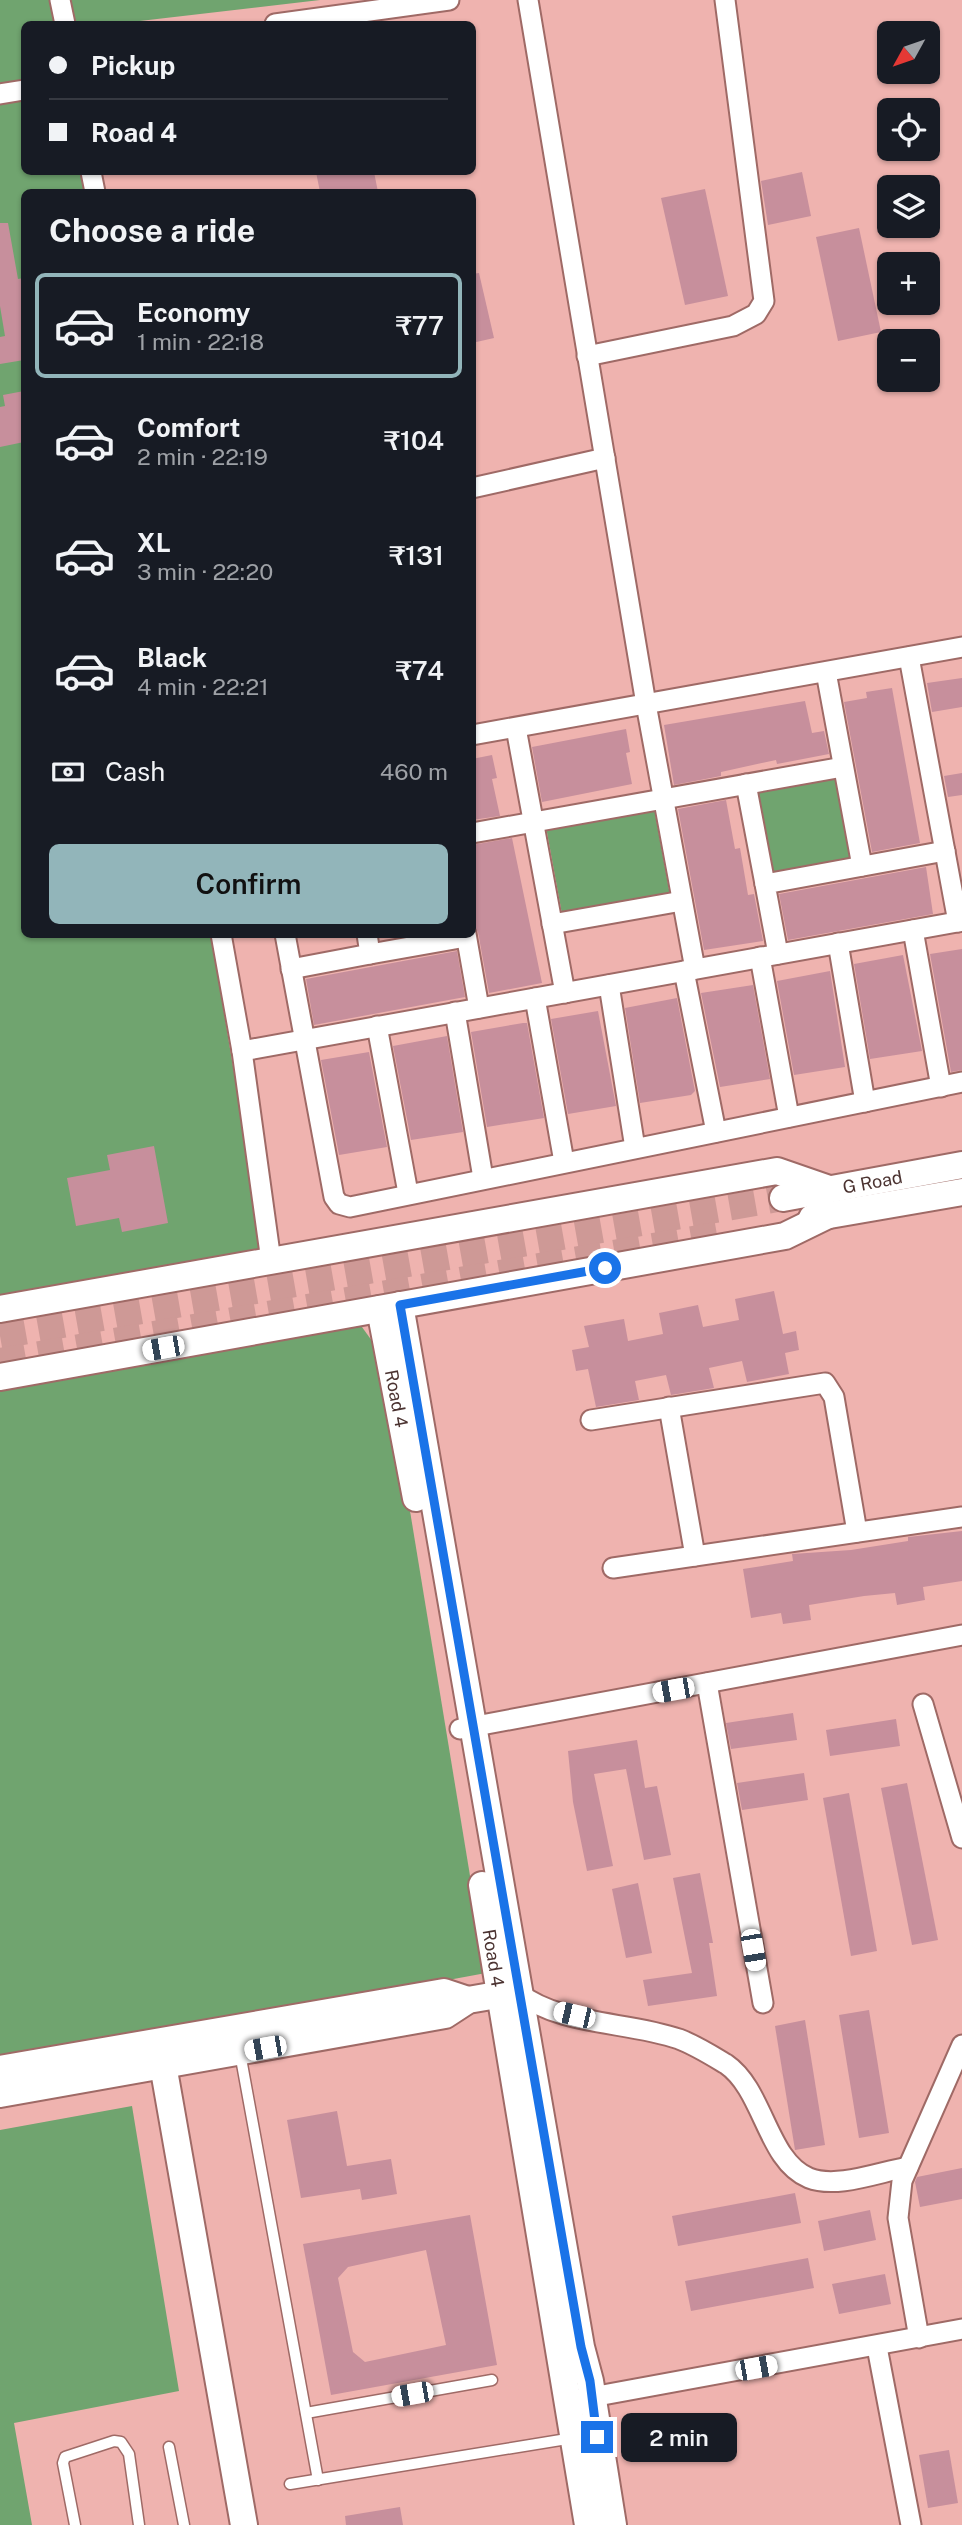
<!DOCTYPE html>
<html lang="en">
<head>
<meta charset="utf-8">
<style>
  body { margin:0; font-family:"Public Sans",sans-serif; background:#242831; color:#f1f3f6; height:100vh; display:flex; flex-direction:column; font-size:26px; white-space:nowrap }
  * { box-sizing:border-box; margin:0 }
  p { font-size:23px; color:#9ea1a6 }
  .icon { flex:none; width:38px; height:38px; fill:none; stroke:currentColor; stroke-width:2; stroke-linecap:round; stroke-linejoin:round }
  .map { position:relative; flex:1; overflow:hidden }
  .sheet { position:absolute; left:21px; top:189px; width:455px; height:749px; display:flex; flex-direction:column; background:#171b24; border-radius:10px; box-shadow:0 2px 5px #0004 }
  .sheet>* { flex:none }
  .guide { position:absolute; left:21px; top:21px; width:455px; height:154px; border-radius:10px; box-shadow:0 2px 5px #0004; display:grid; align-content:center; height:154px; padding:0 28px; background:#171b24 }
  .needle { width:46px; rotate:230deg }
  .tools { position:absolute; left:877px; top:21px; display:grid; gap:14px }
  .tools a { display:grid; place-items:center; width:63px; height:63px; border-radius:10px; background:#171b24; box-shadow:0 2px 5px #0004; font-size:35px }
  .end { position:absolute; width:32px; height:32px; margin:-16px; border:9px solid #1a73e8; background:#fff; box-shadow:0 0 0 4px #fff }
  .from { border-radius:50% }
  .bubble { position:absolute; height:49px; border-radius:10px; background:#171b24; box-shadow:0 2px 5px #0004; font-size:23px; font-weight:600; line-height:49px; text-align:center }
  .car { position:absolute; width:21px; height:42px; margin:-21px -10px; border-radius:9px; box-shadow:0 0 5px 2px #0007; background:linear-gradient(#fff 24%,#345 0 40%,#fff 0 76%,#345 0 86%,#fff 0) }
  .guide b { display:flex; align-items:center; gap:24px; height:66px; font-size:26px }
  .guide b+b { border-top:2px solid #363941 }
  .guide i { width:18px; height:18px; background:#f1f3f6 }
  ul { padding:0; list-style:none }
  li { display:flex; align-items:center; gap:21px; height:105px; margin:0 14px 10px; padding:0 14px; border:4px solid transparent; border-radius:10px }
  li div { flex:1 }
  li b { display:block; font-size:26px }
  li em { font-style:normal; font-weight:600 }
  li.active { border-color:#92b5ba }
  li>.icon { width:63px; height:63px; stroke-width:1.5 }
  h2 { padding:0 28px; font-size:32px; line-height:84px }
  .pay { display:flex; align-items:center; gap:18px; height:77px; padding:0 28px; font-size:26px }
  .pay p { margin-inline-start:auto }
  .action { display:flex; gap:14px; margin-top:auto; padding:14px 28px }
  .action a { flex:1; height:80px; border-radius:10px; background:#92b5ba; color:#111; font-size:28px; font-weight:600; line-height:80px; text-align:center }
  .map>svg:first-child { display:block }
  .green { fill:#70a46f }
  .building { fill:#c78f9c; fill-rule:evenodd }
  .lines { fill:none; stroke-linecap:round; stroke-linejoin:round }
  .secondary-tunnel { stroke:#ce9996; stroke-width:26; stroke-dasharray:26 13; stroke-linecap:butt }
  .lane-casing { stroke:#9f6a66; stroke-width:13 }
  .street-casing { stroke:#9f6a66; stroke-width:23 }
  .secondary-casing { stroke:#9f6a66; stroke-width:30 }
  .lane { stroke:#fff; stroke-width:10 }
  .street { stroke:#fff; stroke-width:19 }
  .secondary { stroke:#fff; stroke-width:26 }
  .route { stroke:#1a73e8; stroke-width:9 }
  .labels { text-anchor:middle; dominant-baseline:central; stroke-width:5; stroke-linejoin:round; paint-order:stroke }
  .street-label { font-size:18px; fill:#4b3331; stroke:#fcc0bb }
</style>
</head>
<body>
<div class="map">
<svg width="962" height="2525" viewBox="0 0 962 2525">
  <rect width="100%" height="100%" fill="#efb3af"/>
  <!-- green -->
  <g class="green">
    <path d="M0,0h320l-206,24h-90v148h59l4,20h-63v742l187,1 56,335 -267,44z"/>
    <path d="M839,777l13,85 -83,12 -13,-84z"/>
    <path d="M654,808l16,87 -108,19 -16,-87z"/>
    <path d="M349,1309l36,50 101,614 -486,90v-686z"/>
    <path d="M132,2106l47,285 -165,32 18,102h-32v-395z"/>
  </g>
  <!-- building -->
  <g class="building">
    <path d="M316,172h58l4,20h-58z"/>
    <path d="M802,172l9,44 -43,9 -7,-44z"/>
    <path d="M705,189l23,107 -43,9 -24,-107z"/>
    <path d="M0,223h8l10,56 6,-1v82l-24,4v-27l5,-1 -5,-30z"/>
    <path d="M859,228l22,104 -43,9 -22,-104z"/>
    <path d="M479,273l15,65 -22,5v-69z"/>
    <path d="M24,391v51l-24,5v-40l5,-1 -2,-11z"/>
    <path d="M962,678v29l-30,5 -5,-29z"/>
    <path d="M892,688l28,155 -48,9 -28,-150 23,-4 -1,-6z"/>
    <path d="M805,701l7,32 12,-2 5,23 -52,10 -1,-4 -55,12v4l-47,9 -10,-60z"/>
    <path d="M626,729l4,23 -4,1 6,31 -90,18 -10,-55z"/>
    <path d="M492,755l5,23 -5,1 8,37 -28,4v-61z"/>
    <path d="M962,773v22l-14,2 -4,-21z"/>
    <path d="M726,800l9,49 5,-1 8,47 6,-1 9,47 -59,9 -26,-141z"/>
    <path d="M512,838l30,145 -53,10 -11,-61 -6,-8v-79z"/>
    <path d="M926,867l7,47 -145,26 -9,-46z"/>
    <path d="M962,949v121l-11,2 -21,-118z"/>
    <path d="M457,951l8,46 -151,28 -8,-46z"/>
    <path d="M903,955l19,96 -52,8 -16,-95z"/>
    <path d="M830,971l15,96 -51,8 -17,-94z"/>
    <path d="M753,985l17,94 -50,8 -19,-94z"/>
    <path d="M677,998l18,93 -4,4 -51,8 -15,-95z"/>
    <path d="M598,1011l18,95 -48,8 -17,-95z"/>
    <path d="M523,1023h4l17,95 -57,9 -16,-95z"/>
    <path d="M447,1036l16,96 -52,8 -18,-94z"/>
    <path d="M369,1052l18,95 -48,8 -18,-95z"/>
    <path d="M154,1146l14,77 -46,9 -3,-14 -43,8 -9,-48 43,-8 -3,-15z"/>
    <path d="M774,1291l9,43 13,-3 3,19 -14,3 4,21 -42,8 -5,-21 -33,7 5,20 -43,7 -5,-20 -31,6 4,19 -43,7 -8,-38 -12,2 -4,-21 17,-3 -5,-21 40,-7 4,22 35,-7 -4,-21 39,-8 5,22 36,-7 -4,-21z"/>
    <path d="M962,1531v50l-39,6 2,13 -28,5 -2,-12 -31,3 -55,9 2,15 -28,4 -2,-11 -30,5 -8,-49 50,-8 -1,-7 59,-4 57,-9v-4z"/>
    <path d="M793,1713l4,27 -66,9 -5,-26z"/>
    <path d="M896,1719l4,27 -70,10 -4,-26z"/>
    <path d="M637,1740l8,48 12,-2 14,69 -27,5 -18,-91 -32,5 19,92 -26,5 -14,-69 -5,-51z"/>
    <path d="M804,1773l4,27 -66,10 -5,-27z"/>
    <path d="M907,1783l31,157 -26,5 -31,-157z"/>
    <path d="M849,1793l28,158 -26,5 -28,-158z"/>
    <path d="M700,1873l13,70h-4l8,53 -69,10 -5,-26 49,-7 -19,-95z"/>
    <path d="M638,1883l14,70 -26,5 -14,-69z"/>
    <path d="M869,2010l20,123 -30,5 -20,-123z"/>
    <path d="M805,2020l20,125 -30,5 -20,-124z"/>
    <path d="M337,2111l10,55 44,-7 6,35 -35,6 -2,-11 -59,9 -14,-78z"/>
    <path d="M962,2168v31l-42,8 -5,-25 2,-5z"/>
    <path d="M795,2193l6,30 -123,23 -6,-30z"/>
    <path d="M870,2210l6,30 -52,11 -6,-30z"/>
    <path d="M470,2215l27,150 -166,30 -28,-151zM426,2250l20,95 -81,17 -12,-10 -15,-74 10,-11z"/>
    <path d="M808,2258l6,30 -123,23 -6,-30z"/>
    <path d="M885,2274l6,30 -52,10 -7,-30z"/>
    <path d="M949,2450l9,53 -30,5 -9,-53z"/>
    <path d="M400,2507l3,18h-57l-1,-9z"/>
  </g>
  <g class="lines">
    <!-- secondary-tunnel -->
    <g class="secondary-tunnel">
      <path d="M0,1336l783,-138"/>
      <path d="M0,1361l722,-127"/>
    </g>
    <!-- lane casing -->
    <g class="lane-casing">
      <g id="lane">
        <path d="M240,2053l78,427"/>
        <path d="M306,2413l186,-33"/>
        <path d="M169,2447l15,78"/>
        <path d="M290,2484l283,-46"/>
        <path d="M75,2525l-12,-62 2,-6 49,-16 7,1 8,12 10,71"/>
      </g>
    </g>
    <!-- street casing -->
    <g class="street-casing">
      <g id="street">
        <path d="M60,0l5,24"/>
        <path d="M528,0l118,704 49,265"/>
        <path d="M275,24l174,-24"/>
        <path d="M0,94l24,-4"/>
        <path d="M91,172l4,20"/>
        <path d="M587,356l146,-30 23,-12 8,-13 -39,-301"/>
        <path d="M472,488l133,-30"/>
        <path d="M909,657l49,265"/>
        <path d="M826,672l36,194"/>
        <path d="M516,728l49,265"/>
        <path d="M472,735l490,-88"/>
        <path d="M746,784l19,100"/>
        <path d="M472,833l371,-66"/>
        <path d="M552,924l130,-23"/>
        <path d="M913,930l28,157"/>
        <path d="M221,934l21,117 29,210"/>
        <path d="M285,934l49,263 5,7 11,3 612,-125"/>
        <path d="M466,934l13,74"/>
        <path d="M838,943l27,159"/>
        <path d="M370,954l96,-17"/>
        <path d="M778,954l-13,-70 180,-33"/>
        <path d="M760,957l29,160"/>
        <path d="M291,969l79,-15 -3,-20"/>
        <path d="M684,971l32,161"/>
        <path d="M609,985l26,163"/>
        <path d="M535,998l29,164"/>
        <path d="M455,1012l28,166"/>
        <path d="M377,1026l31,167"/>
        <path d="M242,1051l720,-130"/>
        <path d="M669,1407l26,149"/>
        <path d="M591,1420l234,-37 9,14 23,135"/>
        <path d="M613,1568l349,-51"/>
        <path d="M707,1683l56,320"/>
        <path d="M923,1704l39,134"/>
        <path d="M460,1729l502,-94"/>
        <path d="M517,1992c44,34 110,29 162,47 16,6 32,16 47,25 38,26 41,97 83,114 28,11 70,-6 99,-11"/>
        <path d="M919,2338l-21,-120 4,-37 60,-136"/>
        <path d="M877,2347l34,178"/>
        <path d="M581,2399l381,-70"/>
      </g>
    </g>
    <!-- secondary casing -->
    <g class="secondary-casing">
      <g id="secondary">
        <path id="s1" d="M783,1198l179,-33"/>
        <path d="M812,1218l150,-26"/>
        <path d="M400,1305c62,347 119,695 181,1042l9,34 23,144"/>
        <path d="M0,1309l777,-138 52,18"/>
        <path id="s2" d="M380,1309l36,189"/>
        <path d="M0,1377l785,-141 43,-21"/>
        <path id="s3" d="M482,1885l106,640"/>
        <path d="M159,2042l85,483"/>
        <path d="M0,2069l444,-77 24,8"/>
        <path d="M0,2094l445,-79 23,-15 46,-8"/>
      </g>
    </g>
    <!-- lane -->
    <use href="#lane" class="lane"/>
    <!-- street -->
    <use href="#street" class="street"/>
    <!-- secondary -->
    <use href="#secondary" class="secondary"/>
  </g>
  <g class="lines">
    <!-- route -->
    <path class="route" d="M597,2437l-7,-56 -9,-34c-62,-347 -119,-695 -181,-1042l205,-37"/>
  </g>
  <g class="labels">
    <!-- street labels -->
    <g class="street-label">
      <text stroke="none"><textPath href="#s1" startOffset="91">G Road</textPath></text>
      <text stroke="none"><textPath href="#s2" startOffset="91">Road 4</textPath></text>
      <text stroke="none"><textPath href="#s3" startOffset="74">Road 4</textPath></text>
    </g>
  </g>
</svg>
<div class="tools">
<a><svg class="needle" viewBox="-14 -14 28 28"><path d="M0-13l5 13h-10z" fill="#e53935"/><path d="M0 13l5-13h-10z" fill="#9ea1a6"/></svg></a>
<a><svg class="icon" aria-label="locate" viewBox="0 0 24 24"><circle cx="12" cy="12" r="6"/><path d="M12 2v4M12 18v4M2 12h4M18 12h4"/></svg></a>
<a><svg class="icon" aria-label="layers" viewBox="0 0 24 24"><path d="M12 4l9 5-9 5-9-5zM3 14l9 5 9-5"/></svg></a>
<a>+</a>
<a>−</a>
</div>
<i class="end from" style="left:605px;top:1268px"></i>
<i class="end" style="left:597px;top:2437px"></i>
<div class="bubble" style="left:621px;top:2413px;width:116px">2 min</div>
<i class="car" style="left:163px;top:1348px;rotate:260deg"></i>
<i class="car" style="left:673px;top:1690px;rotate:260deg"></i>
<i class="car" style="left:753px;top:1950px;rotate:170deg"></i>
<i class="car" style="left:574px;top:2015px;rotate:283deg"></i>
<i class="car" style="left:265px;top:2048px;rotate:260deg"></i>
<i class="car" style="left:756px;top:2368px;rotate:80deg"></i>
<i class="car" style="left:412px;top:2394px;rotate:260deg"></i>
<div class="guide">
<b><i class="from"></i>Pickup</b>
<b><i></i>Road 4</b>
</div>
<section class="sheet">
<h2>Choose a ride</h2>
<ul>
<li class="active"><svg class="icon" aria-label="car" viewBox="0 0 24 24"><path d="M5 17H2v-5l4-1 3-4h7l3 4 3 1v5h-3M9 17h6M6 11h13"/><circle cx="7" cy="17" r="2"/><circle cx="17" cy="17" r="2"/></svg><div><b>Economy</b><p>1 min · 22:18</p></div><em>₹77</em></li>
<li><svg class="icon" aria-label="car" viewBox="0 0 24 24"><path d="M5 17H2v-5l4-1 3-4h7l3 4 3 1v5h-3M9 17h6M6 11h13"/><circle cx="7" cy="17" r="2"/><circle cx="17" cy="17" r="2"/></svg><div><b>Comfort</b><p>2 min · 22:19</p></div><em>₹104</em></li>
<li><svg class="icon" aria-label="car" viewBox="0 0 24 24"><path d="M5 17H2v-5l4-1 3-4h7l3 4 3 1v5h-3M9 17h6M6 11h13"/><circle cx="7" cy="17" r="2"/><circle cx="17" cy="17" r="2"/></svg><div><b>XL</b><p>3 min · 22:20</p></div><em>₹131</em></li>
<li><svg class="icon" aria-label="car" viewBox="0 0 24 24"><path d="M5 17H2v-5l4-1 3-4h7l3 4 3 1v5h-3M9 17h6M6 11h13"/><circle cx="7" cy="17" r="2"/><circle cx="17" cy="17" r="2"/></svg><div><b>Black</b><p>4 min · 22:21</p></div><em>₹74</em></li>
</ul>
<div class="pay"><svg class="icon" aria-label="cash" viewBox="0 0 24 24"><path d="M3 7h18v10H3z"/><circle cx="12" cy="12" r="2"/></svg>Cash<p>460 m</p></div>
<div class="action"><a>Confirm</a></div>
</section>
</div>
</body>
</html>
